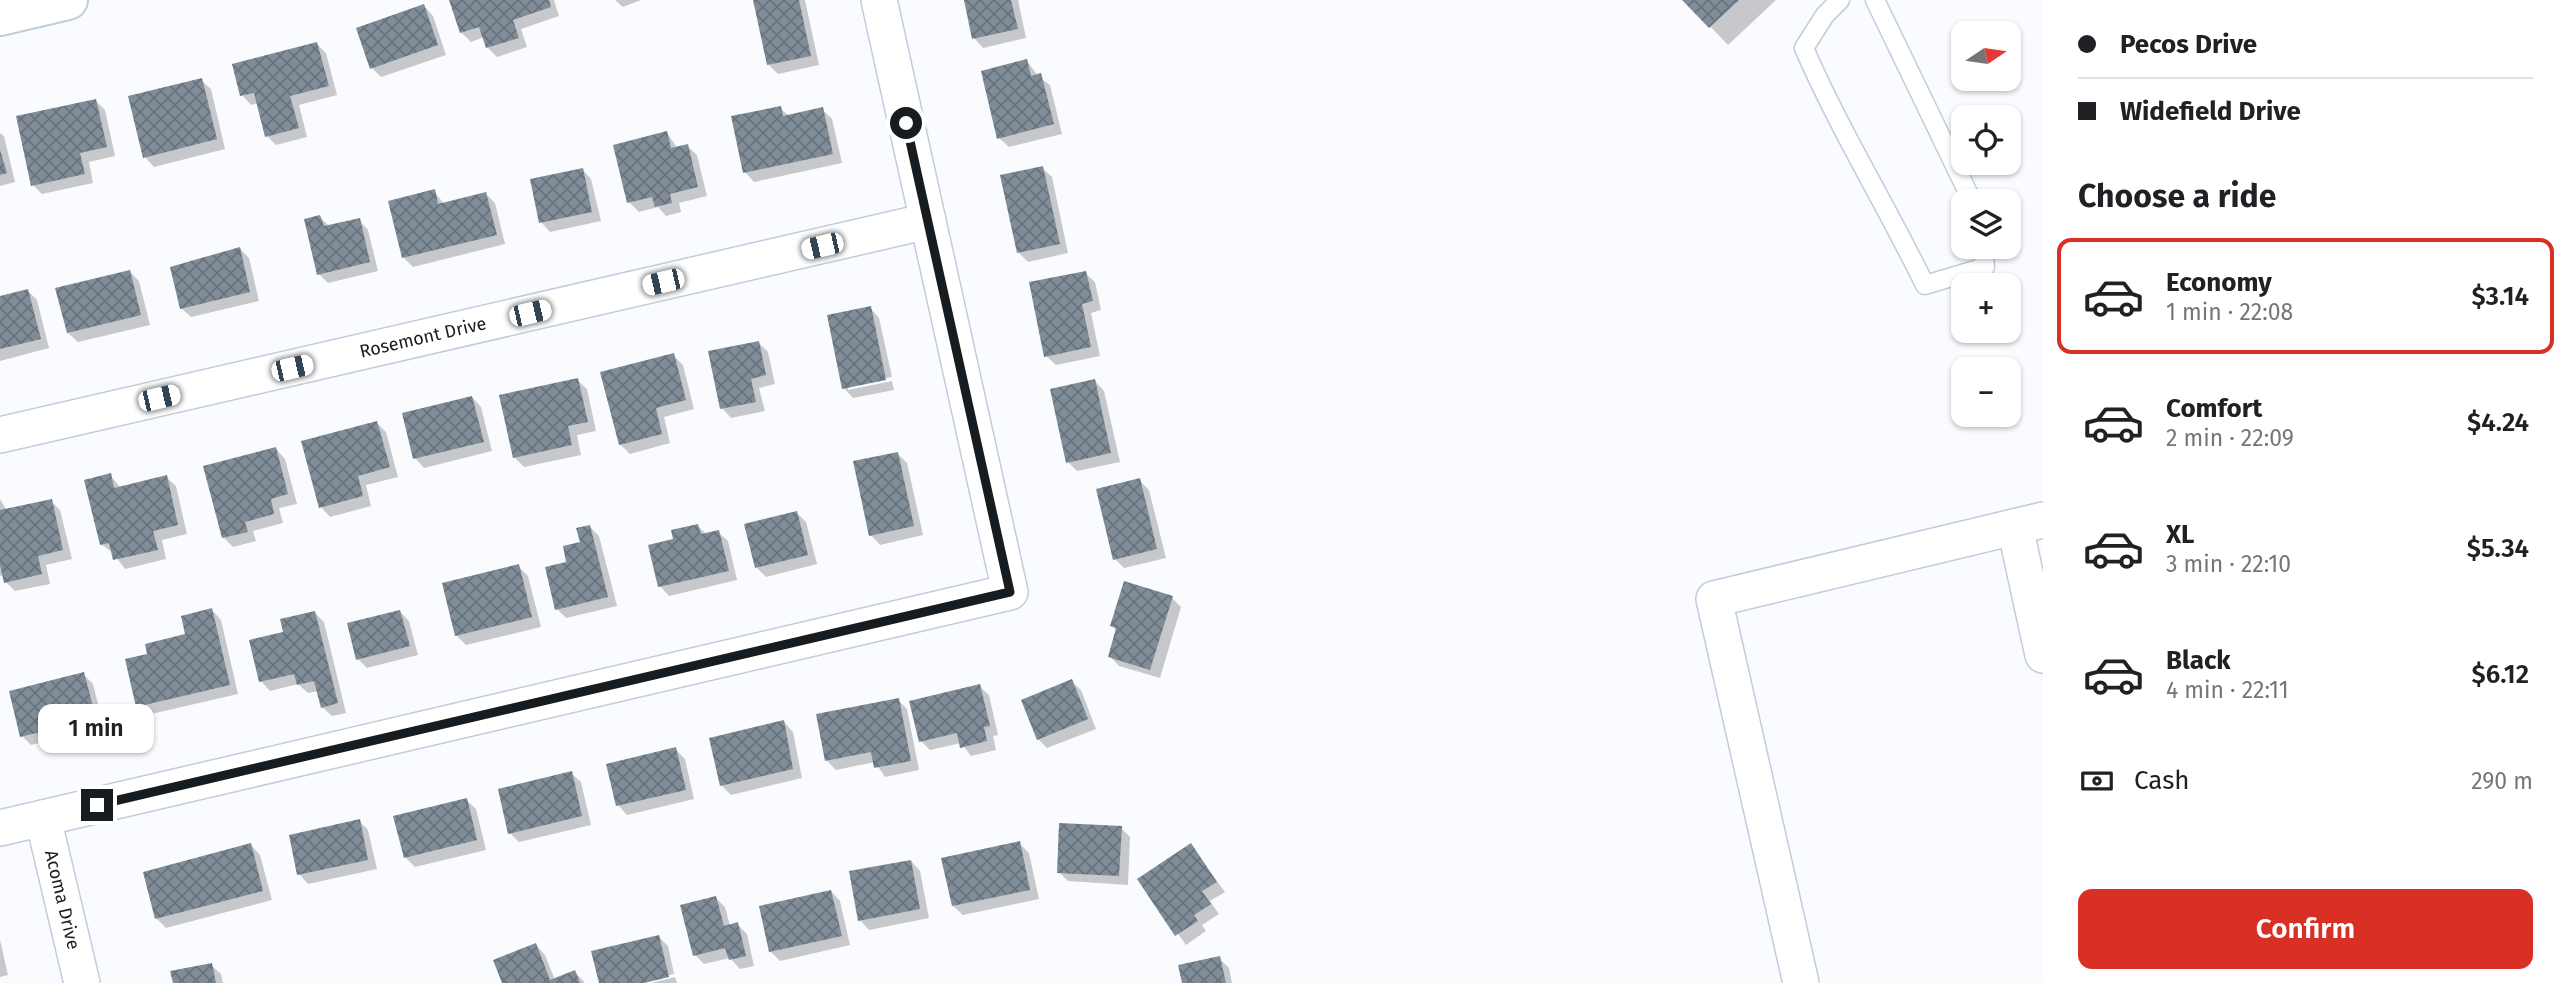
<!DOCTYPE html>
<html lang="en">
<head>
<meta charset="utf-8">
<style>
  body { margin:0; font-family:"Fira Sans",sans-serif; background:#f6f6f6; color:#202124; height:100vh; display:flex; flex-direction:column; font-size:26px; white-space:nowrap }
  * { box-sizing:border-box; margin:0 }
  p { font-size:23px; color:#757577 }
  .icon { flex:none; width:38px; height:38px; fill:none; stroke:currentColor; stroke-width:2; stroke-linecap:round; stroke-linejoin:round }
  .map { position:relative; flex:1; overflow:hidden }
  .panel { display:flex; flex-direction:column; background:#fff; width:525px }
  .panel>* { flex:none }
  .banner { display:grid; align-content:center; height:154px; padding:0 35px; background:#fff }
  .needle { width:46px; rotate:77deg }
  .tools { position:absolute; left:1951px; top:21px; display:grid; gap:14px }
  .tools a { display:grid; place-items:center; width:70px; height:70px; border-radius:14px; background:#fff; box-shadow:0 2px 5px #0004; font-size:35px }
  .end { position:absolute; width:32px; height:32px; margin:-16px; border:9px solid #171c20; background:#fff; box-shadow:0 0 0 4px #fff }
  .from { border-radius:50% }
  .bubble { position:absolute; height:49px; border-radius:14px; background:#fff; box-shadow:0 2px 5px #0004; font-size:23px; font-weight:600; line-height:49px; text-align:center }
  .car { position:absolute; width:21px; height:42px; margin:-21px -10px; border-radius:9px; box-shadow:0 0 5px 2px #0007; background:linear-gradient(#fff 24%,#345 0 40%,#fff 0 76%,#345 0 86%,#fff 0) }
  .banner b { display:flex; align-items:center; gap:24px; height:66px; font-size:26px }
  .banner b+b { border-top:2px solid #e0e0e0 }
  .banner i { width:18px; height:18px; background:#202124 }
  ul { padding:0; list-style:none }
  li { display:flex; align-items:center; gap:21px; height:116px; margin:0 14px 10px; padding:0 21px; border:4px solid transparent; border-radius:14px }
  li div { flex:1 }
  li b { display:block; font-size:26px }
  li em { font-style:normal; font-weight:600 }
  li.active { border-color:#d93025 }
  li>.icon { width:63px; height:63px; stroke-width:1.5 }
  h2 { padding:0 35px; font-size:32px; line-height:84px }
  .pay { display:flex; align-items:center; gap:18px; height:77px; padding:0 35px; font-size:26px }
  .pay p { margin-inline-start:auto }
  .cta { display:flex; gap:14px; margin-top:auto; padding:14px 35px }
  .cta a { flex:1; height:80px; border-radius:14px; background:#d93025; color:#fff; font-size:28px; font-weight:600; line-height:80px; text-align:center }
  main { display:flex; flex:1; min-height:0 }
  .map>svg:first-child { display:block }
  .shadow { fill:#0003 }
  .building { fill:url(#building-cross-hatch) }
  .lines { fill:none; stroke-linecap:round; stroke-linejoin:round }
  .lane-casing { stroke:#c0cdda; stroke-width:21 }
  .street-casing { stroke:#c0cdda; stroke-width:38 }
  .secondary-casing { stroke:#c0cdda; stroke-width:42 }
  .lane { stroke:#fff; stroke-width:18 }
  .street { stroke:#fff; stroke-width:35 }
  .secondary { stroke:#fff; stroke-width:38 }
  .route { stroke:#171c20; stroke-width:9 }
  .labels { text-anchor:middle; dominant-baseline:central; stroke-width:5; stroke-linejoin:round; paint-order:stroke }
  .street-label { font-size:18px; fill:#171c20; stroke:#f9fbfe }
</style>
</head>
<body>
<main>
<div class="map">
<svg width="2043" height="983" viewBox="0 0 2043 983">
  <defs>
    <pattern id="building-cross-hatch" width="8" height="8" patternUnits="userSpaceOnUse" patternTransform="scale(1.75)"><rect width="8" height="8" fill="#808d99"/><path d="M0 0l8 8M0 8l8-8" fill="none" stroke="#68727c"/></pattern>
  </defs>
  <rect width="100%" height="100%" fill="#f9fbfe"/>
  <!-- shadow -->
  <g class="shadow">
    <path d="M451,0h103l5,16 -38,13 6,18 -30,10 -10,-10 -3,-10 -13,5 -10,-10z"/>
    <path d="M615,0h26l-18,7z"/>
    <path d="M755,0h50l14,65 -41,9 -10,-10z"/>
    <path d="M966,0h52l8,38 -43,10 -9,-10z"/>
    <path d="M1685,0h91l-48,45z"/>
    <path d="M424,6l9,10 13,39 -65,22 -9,-9z"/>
    <path d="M317,44l9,9 11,42 -38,10 8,32 -31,8 -9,-9 -9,-33 -7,2 -9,-10z"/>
    <path d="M1027,61l11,15 12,9 12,49 -53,13 -10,-9z"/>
    <path d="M201,80l10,9 14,60 -71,18 -9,-10z"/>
    <path d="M96,101l9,9 10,46 -26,6 4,21 -51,11 -9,-9z"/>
    <path d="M780,108l9,8 33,-7 10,10 10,44 -88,19 -9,-10z"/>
    <path d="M0,133l4,3 11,46 -15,4z"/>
    <path d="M667,133l11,16 9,-3 10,9 10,41 -28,7 2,9 -15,4 -8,-9 -19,5 -10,-10z"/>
    <path d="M1042,168l10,9 16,76 -40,9 -10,-10z"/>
    <path d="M582,169l9,10 10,42 -51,11 -9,-10z"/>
    <path d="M434,191l10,13 42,-10 9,9 10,41 -92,23 -9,-9 -14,-56z"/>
    <path d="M320,217l10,10 29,-7 9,10 10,41 -50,12 -9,-9z"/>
    <path d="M240,249l9,9 10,43 -68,16 -10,-9 8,-47z"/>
    <path d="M130,272l9,9 11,44 -72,17 -10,-9z"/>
    <path d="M1085,273l10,9 6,28 -10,3 9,43 -44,9 -10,-9z"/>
    <path d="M28,291l9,9 12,48 -49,13v-64z"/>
    <path d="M870,308l9,10 13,59 -44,9v4l44,-9 2,9 -41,8 -9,-10z"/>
    <path d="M758,342l10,10 7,32 -16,4 6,23 -34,7 -9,-10z"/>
    <path d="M673,355l10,10 11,44 -30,8 6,26 -40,11 -10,-10z"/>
    <path d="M577,380l10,9 9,42 -19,4 4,20 -57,12 -10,-10z"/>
    <path d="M1095,381l9,10 16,71 -43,9 -9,-9z"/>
    <path d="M472,397l9,10 11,44 -68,17 -9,-10z"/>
    <path d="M377,423l9,9 12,45 -32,8 5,21 -41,11 -9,-10z"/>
    <path d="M276,449l9,10 12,45 -18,4 4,15 -30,8 3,10 -23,6 -10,-10z"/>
    <path d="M898,454l9,9 16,72 -43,10 -9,-10z"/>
    <path d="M110,475l11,13 45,-11 10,9 11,48 -25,6 4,19 -41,10 -12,-16 -12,-9z"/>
    <path d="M1139,480l10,10 17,68 -42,10 -9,-9z"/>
    <path d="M0,499l7,12 44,-10 9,9 12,49 -26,6 4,19 -35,7 -9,-9 -2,-7 -4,1z"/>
    <path d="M797,513l9,9 11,42 -51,13 -9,-9 -11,-42z"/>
    <path d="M698,526l9,9 11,-3 10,9 9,39 -68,16 -9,-10 15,-46z"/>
    <path d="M590,527l9,9 18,70 -51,12 -9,-9 11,-46z"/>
    <path d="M518,566l10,10 13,51 -75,18 -9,-9 -13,-52z"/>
    <path d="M1172,598l9,9 -21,71 -41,-12 -9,-10 7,-25 -5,-5z"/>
    <path d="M212,610l9,10 17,74 -91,21 -9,-9 11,-51 38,-19z"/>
    <path d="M400,612l9,9 9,34 -51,13 -9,-9z"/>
    <path d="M315,613l9,9 22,91 -14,3 -10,-9 -4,-16 -10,2 -10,-9 -28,7 -9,-10 24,-48z"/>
    <path d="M83,674l10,10 11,43 -73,18 -9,-9z"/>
    <path d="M1071,681l10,9 15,39 -49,19 -9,-9z"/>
    <path d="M979,686l10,9 9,40 -5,1 3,14 -25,6 -10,-13 -31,7 -9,-9z"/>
    <path d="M898,700l9,9 12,61 -34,7 -10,-15 -39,8 -9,-9z"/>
    <path d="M784,722l9,10 9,46 -71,17 -10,-10z"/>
    <path d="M675,749l10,10 9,40 -67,16 -9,-10z"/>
    <path d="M571,773l10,9 10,43 -72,17 -9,-9z"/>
    <path d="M466,800l10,9 10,41 -71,17 -10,-10z"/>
    <path d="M359,821l9,9 9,39 -69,15 -9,-10z"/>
    <path d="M1121,828l9,9 -2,48 -60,-4 -9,-9z"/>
    <path d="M1019,843l10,10 10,46 -76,16 -10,-9z"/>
    <path d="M251,845l9,10 12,45 -106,28 -9,-9 -12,-46z"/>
    <path d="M1191,846l34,46 -15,9 9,13 -17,11 4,6 -20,14 -46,-65z"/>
    <path d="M911,861l9,10 9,47 -60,12 -9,-10z"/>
    <path d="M831,891l9,10 10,44 -70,16 -9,-9z"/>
    <path d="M716,898l9,9 5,19 7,-2 10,10 7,32 -14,3 -10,-11 -26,6 -9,-9z"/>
    <path d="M658,936l10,10 6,28 -38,9h-35z"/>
    <path d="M0,940l8,35 -8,2z"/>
    <path d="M536,945l9,10 10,25 20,-8 10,11h-81z"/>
    <path d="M1219,958l10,10 3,15h-48z"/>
    <path d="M211,965l10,9 2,9h-49z"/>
    <path d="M675,977l2,6h-26z"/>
  </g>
  <!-- building -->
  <g class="building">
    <path d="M449,0h100l2,7 -38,13 6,18 -33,10 -7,-21 -19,6z"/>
    <path d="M753,0h46l12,56 -44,9z"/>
    <path d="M964,0h47l7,29 -46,10z"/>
    <path d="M1682,0h57l-30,28z"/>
    <path d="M424,4l14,41 -68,24 -14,-41z"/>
    <path d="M317,42l12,44 -39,10 9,32 -34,9 -11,-44 -14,3 -8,-32z"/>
    <path d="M1027,59l4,17 10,-3 13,51 -57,15 -16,-68z"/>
    <path d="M202,78l15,61 -74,19 -15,-62z"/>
    <path d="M96,99l11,48 -27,6 5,21 -54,12 -15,-70z"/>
    <path d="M781,106l2,10 40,-9 10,47 -90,19 -12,-57z"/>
    <path d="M667,131l4,17 17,-4 10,43 -28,7 2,9 -17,4 -3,-10 -25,6 -14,-58z"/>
    <path d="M0,150l7,23 -7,2z"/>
    <path d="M1043,166l17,78 -43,9 -17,-78z"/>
    <path d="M583,168l9,44 -53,11 -9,-44z"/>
    <path d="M435,189l3,15 48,-12 11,43 -95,23 -14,-57z"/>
    <path d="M320,215l4,11 36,-8 10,44 -53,13 -13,-56z"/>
    <path d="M240,247l10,45 -70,17 -10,-42z"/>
    <path d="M130,270l11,45 -74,18 -12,-45z"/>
    <path d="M1086,271l7,30 -11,3 9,43 -47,10 -15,-75z"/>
    <path d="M28,289l13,50 -41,10v-53z"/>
    <path d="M871,306l15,74 -44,9 -15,-74z"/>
    <path d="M759,341l7,34 -15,4 5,23 -36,7 -12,-58z"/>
    <path d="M674,353l12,47 -30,8 6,26 -43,11 -19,-73z"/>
    <path d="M578,378l10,44 -20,4 4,19 -59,13 -14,-63z"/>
    <path d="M1095,379l16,74 -45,10 -16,-74z"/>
    <path d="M472,396l12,46 -71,17 -11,-46z"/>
    <path d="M377,421l13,46 -32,9 5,20 -44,12 -18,-67z"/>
    <path d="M276,447l12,47 -17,5 3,15 -29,8 3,10 -26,6 -19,-72z"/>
    <path d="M898,452l16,74 -45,10 -16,-75z"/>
    <path d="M111,473l3,15 53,-13 11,50 -25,6 5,19 -45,10 -4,-17 -9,2 -16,-65z"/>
    <path d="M1140,478l17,71 -44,11 -17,-71z"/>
    <path d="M52,499l11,51 -25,6 4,18 -38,9 -4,-18v-55z"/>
    <path d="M797,511l11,44 -53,13 -11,-44z"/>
    <path d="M698,524l3,10 18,-4 10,41 -71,16 -10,-42 25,-6 -2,-9z"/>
    <path d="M590,525l18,72 -53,13 -10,-43 21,-5 -3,-16 17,-4 -4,-14z"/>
    <path d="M519,564l13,53 -77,19 -13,-53z"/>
    <path d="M1124,581l49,15 -23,74 -42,-13 8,-29 -6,-2z"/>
    <path d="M212,608l18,77 -94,22 -11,-48 22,-5 -2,-10 40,-10 -4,-18z"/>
    <path d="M400,610l10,36 -54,14 -9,-37z"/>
    <path d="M315,611l23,92 -17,5 -7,-27 -17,4 -3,-11 -35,8 -10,-42 34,-8 -3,-13z"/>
    <path d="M84,672l12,46 -76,19 -11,-46z"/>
    <path d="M1072,679l16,40 -51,21 -16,-40z"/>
    <path d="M980,684l10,42 -6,1 3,14 -27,7 -3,-15 -38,9 -10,-41z"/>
    <path d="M899,698l12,63 -37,7 -3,-16 -46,9 -9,-47z"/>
    <path d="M784,720l9,49 -73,17 -11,-48z"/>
    <path d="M676,747l10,43 -70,16 -10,-42z"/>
    <path d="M572,771l10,45 -74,18 -10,-45z"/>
    <path d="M467,798l10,42 -73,18 -11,-42z"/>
    <path d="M360,819l8,41 -71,15 -8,-40z"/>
    <path d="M1059,823l63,3 -3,50 -62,-3z"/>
    <path d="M1020,841l10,49 -78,16 -11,-48z"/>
    <path d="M251,843l12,48 -108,28 -12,-47z"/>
    <path d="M1191,843l26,39 -15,9 9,13 -17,11 4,6 -23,15 -38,-57z"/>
    <path d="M911,860l9,49 -62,12 -9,-50z"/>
    <path d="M831,890l11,46 -73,16 -10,-46z"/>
    <path d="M716,896l8,30 14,-4 8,34 -17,4 -4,-12 -32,8 -13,-51z"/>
    <path d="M659,935l10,42 -25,6h-45l-8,-32z"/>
    <path d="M536,943l14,37 25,-10 5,13h-78l-9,-23z"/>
    <path d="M1220,956l6,27h-44l-4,-18z"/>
    <path d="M212,963l4,20h-43l-3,-12z"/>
  </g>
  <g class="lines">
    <!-- lane casing -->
    <g class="lane-casing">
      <g id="lane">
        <path d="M1840,0l-15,15 -21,33c35,81 82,157 121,237l60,-18 -2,-20"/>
        <path d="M1875,0l97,201"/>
      </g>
    </g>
    <!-- street casing -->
    <g class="street-casing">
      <g id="street">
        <path id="s1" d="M0,435l928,-214"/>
        <path d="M2015,527l28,128"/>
        <path id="s2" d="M43,818l39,165"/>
        <path d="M0,828l1010,-236 -131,-592"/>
        <path d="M1801,983l-87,-384 329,-79"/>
      </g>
    </g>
    <!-- secondary casing -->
    <g class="secondary-casing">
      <path id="secondary" d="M0,16l68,-16"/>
    </g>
    <!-- lane -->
    <use href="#lane" class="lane"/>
    <!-- street -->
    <use href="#street" class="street"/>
    <!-- secondary -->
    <use href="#secondary" class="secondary"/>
  </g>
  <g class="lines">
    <!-- route -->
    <path class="route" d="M97,805l913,-213 -104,-469"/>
  </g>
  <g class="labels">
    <!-- street labels -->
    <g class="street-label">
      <text stroke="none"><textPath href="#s1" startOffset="434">Rosemont Drive</textPath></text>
      <text stroke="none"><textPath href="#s2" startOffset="84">Acoma Drive</textPath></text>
    </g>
  </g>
</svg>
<div class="tools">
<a><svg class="needle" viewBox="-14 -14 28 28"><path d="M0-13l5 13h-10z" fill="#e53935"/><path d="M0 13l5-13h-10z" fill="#757577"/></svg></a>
<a><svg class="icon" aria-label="locate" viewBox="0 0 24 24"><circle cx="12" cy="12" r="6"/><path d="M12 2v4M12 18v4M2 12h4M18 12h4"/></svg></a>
<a><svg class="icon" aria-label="layers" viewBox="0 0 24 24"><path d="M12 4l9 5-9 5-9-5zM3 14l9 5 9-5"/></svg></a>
<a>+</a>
<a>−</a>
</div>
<i class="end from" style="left:906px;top:123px"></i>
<i class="end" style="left:97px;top:805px"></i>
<div class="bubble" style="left:38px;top:704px;width:116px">1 min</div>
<i class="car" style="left:822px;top:246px;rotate:257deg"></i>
<i class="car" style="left:663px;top:282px;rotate:257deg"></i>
<i class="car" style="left:530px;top:313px;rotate:77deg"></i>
<i class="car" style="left:292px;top:368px;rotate:77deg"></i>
<i class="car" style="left:159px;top:398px;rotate:77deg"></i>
</div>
<section class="panel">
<div class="banner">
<b><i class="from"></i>Pecos Drive</b>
<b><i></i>Widefield Drive</b>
</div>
<h2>Choose a ride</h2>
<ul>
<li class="active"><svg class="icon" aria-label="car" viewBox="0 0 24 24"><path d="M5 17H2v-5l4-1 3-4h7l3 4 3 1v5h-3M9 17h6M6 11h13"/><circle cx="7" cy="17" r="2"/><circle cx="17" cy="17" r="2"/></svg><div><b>Economy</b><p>1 min · 22:08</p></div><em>$3.14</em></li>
<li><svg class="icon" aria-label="car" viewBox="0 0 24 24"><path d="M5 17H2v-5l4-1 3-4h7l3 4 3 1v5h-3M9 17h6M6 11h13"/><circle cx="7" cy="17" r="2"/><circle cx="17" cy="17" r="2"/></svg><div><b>Comfort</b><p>2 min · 22:09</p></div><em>$4.24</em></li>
<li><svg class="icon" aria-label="car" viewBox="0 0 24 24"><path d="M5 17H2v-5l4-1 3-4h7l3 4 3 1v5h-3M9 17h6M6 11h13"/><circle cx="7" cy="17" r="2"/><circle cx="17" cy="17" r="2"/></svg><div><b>XL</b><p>3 min · 22:10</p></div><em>$5.34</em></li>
<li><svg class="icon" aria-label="car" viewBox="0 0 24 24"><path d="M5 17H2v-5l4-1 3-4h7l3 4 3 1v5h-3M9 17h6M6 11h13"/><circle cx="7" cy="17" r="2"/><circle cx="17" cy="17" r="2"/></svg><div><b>Black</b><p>4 min · 22:11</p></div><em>$6.12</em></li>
</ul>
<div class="pay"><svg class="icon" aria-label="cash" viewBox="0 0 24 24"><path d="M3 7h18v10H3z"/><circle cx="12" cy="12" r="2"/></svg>Cash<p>290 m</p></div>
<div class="cta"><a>Confirm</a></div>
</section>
</main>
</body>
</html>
